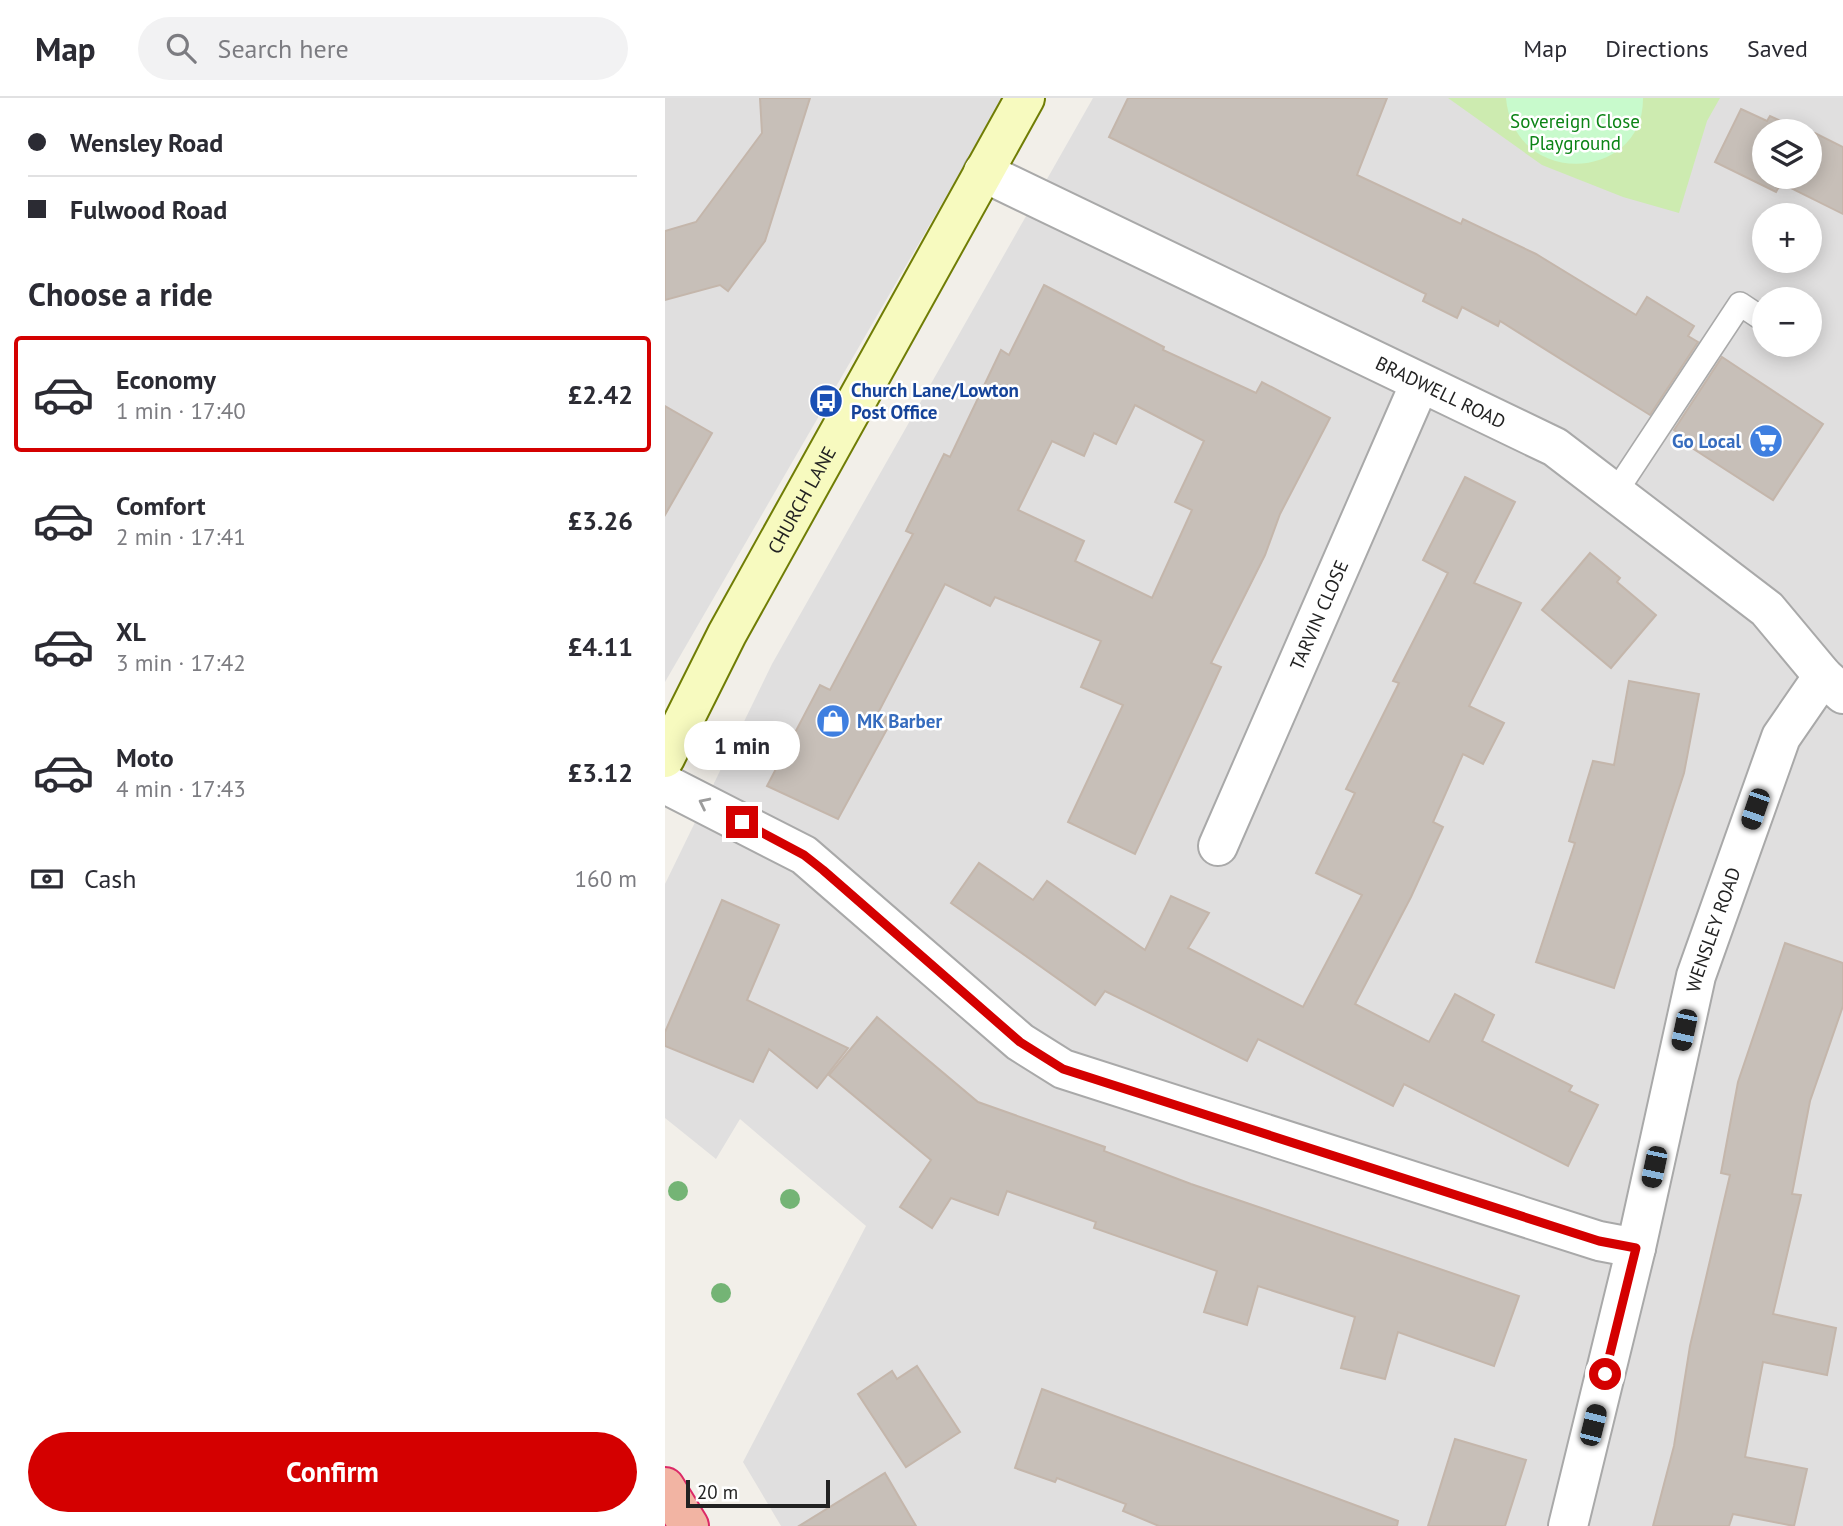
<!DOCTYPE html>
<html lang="en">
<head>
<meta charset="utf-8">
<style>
  body { margin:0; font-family:"PT Sans",sans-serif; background:#f2f2f3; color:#2b2b33; height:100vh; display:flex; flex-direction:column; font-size:26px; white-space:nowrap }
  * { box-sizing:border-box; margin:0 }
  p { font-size:23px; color:#7c7c81 }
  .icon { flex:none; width:38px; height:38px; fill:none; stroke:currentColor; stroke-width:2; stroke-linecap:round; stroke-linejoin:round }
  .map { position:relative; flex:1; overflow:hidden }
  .drawer { display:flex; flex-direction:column; background:#fff; width:665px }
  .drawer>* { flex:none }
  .hud { display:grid; align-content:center; height:154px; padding:0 28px; background:#fff }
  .fabs { position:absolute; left:1087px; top:21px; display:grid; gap:14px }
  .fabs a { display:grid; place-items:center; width:70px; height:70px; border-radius:50%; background:#fff; box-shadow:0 4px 18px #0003; font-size:35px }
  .scale { position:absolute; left:21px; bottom:18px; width:144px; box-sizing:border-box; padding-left:7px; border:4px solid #222; border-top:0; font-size:19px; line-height:24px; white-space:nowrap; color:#222; -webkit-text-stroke:5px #fff; paint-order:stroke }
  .end { position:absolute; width:32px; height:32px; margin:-16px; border:9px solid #d40000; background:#fff; box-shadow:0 0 0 4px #fff }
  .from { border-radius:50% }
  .bubble { position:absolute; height:49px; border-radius:24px; background:#fff; box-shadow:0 4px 18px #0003; font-size:23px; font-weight:800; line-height:49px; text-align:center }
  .car { position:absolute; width:21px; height:42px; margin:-21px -10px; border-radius:9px; box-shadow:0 0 5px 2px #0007; background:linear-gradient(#222 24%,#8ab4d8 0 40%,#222 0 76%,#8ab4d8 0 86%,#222 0) }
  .hud b { display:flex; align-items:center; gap:24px; height:66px; font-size:26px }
  .hud b+b { border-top:2px solid #e1e1e2 }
  .hud i { width:18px; height:18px; background:#2b2b33 }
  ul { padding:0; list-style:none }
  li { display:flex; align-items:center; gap:21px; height:116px; margin:0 14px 10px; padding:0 14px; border:4px solid transparent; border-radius:7px }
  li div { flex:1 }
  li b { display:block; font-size:26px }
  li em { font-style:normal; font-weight:800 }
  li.selected { border-color:#d40000 }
  li>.icon { width:63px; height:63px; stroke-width:1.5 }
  h2 { padding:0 28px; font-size:32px; line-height:84px }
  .pay { display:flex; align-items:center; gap:18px; height:77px; padding:0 28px; font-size:26px }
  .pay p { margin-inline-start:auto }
  .action { display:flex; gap:14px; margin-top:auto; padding:14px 28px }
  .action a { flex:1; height:80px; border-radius:42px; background:#d40000; color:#fff; font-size:28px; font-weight:800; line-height:80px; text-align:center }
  header { display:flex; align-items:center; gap:42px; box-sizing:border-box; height:98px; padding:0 35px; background:#fff; border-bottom:2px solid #e1e1e2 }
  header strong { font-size:33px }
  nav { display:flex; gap:38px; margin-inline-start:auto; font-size:24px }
  .search { width:490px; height:63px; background:#f2f2f3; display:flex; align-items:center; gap:18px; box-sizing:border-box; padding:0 24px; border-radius:38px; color:#7c7c81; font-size:26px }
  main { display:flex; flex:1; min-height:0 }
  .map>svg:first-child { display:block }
  .residential { fill:#e0dfdf; fill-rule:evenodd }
  .grass { fill:#cdebb0 }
  .park { fill:#c8facc }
  .building { fill:#c7bfb8; stroke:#c4b6ab; stroke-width:2; fill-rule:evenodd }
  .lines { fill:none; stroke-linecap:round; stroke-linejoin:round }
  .service-casing { stroke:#a9a9a9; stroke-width:26 }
  .minor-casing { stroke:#a9a9a9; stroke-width:42 }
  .secondary-casing { stroke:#707d05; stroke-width:42 }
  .trunk-casing { stroke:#dc2a67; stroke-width:42 }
  .service { stroke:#fff; stroke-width:23 }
  .minor { stroke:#fff; stroke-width:38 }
  .secondary { stroke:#f7fabf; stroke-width:38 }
  .trunk { stroke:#f2b4a3; stroke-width:38 }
  .tree { fill:#74b475 }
  .oneway { stroke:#9c9c9c }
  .route { stroke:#d40000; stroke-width:9 }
  .labels { text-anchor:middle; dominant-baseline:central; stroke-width:5; stroke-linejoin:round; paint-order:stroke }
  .park-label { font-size:19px; fill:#0c8416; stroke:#fff }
  .transit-label { font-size:19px; font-weight:bold; fill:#164399; stroke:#fff; text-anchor:start }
  .street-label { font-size:19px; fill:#222; stroke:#fff }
  .shop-label { font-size:19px; font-weight:bold; fill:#366cbe; stroke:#fff; text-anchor:end }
</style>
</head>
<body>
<header>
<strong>Map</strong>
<div class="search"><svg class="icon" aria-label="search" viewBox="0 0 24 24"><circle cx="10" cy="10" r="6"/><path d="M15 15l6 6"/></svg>Search here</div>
<nav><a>Map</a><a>Directions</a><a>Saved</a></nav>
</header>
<main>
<section class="drawer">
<div class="hud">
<b><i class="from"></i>Wensley Road</b>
<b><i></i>Fulwood Road</b>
</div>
<h2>Choose a ride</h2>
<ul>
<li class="selected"><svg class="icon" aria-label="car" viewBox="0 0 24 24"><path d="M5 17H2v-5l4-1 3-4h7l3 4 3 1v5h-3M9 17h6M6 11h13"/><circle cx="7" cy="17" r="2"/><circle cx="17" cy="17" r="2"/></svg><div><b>Economy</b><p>1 min · 17:40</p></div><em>£2.42</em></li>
<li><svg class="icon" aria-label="car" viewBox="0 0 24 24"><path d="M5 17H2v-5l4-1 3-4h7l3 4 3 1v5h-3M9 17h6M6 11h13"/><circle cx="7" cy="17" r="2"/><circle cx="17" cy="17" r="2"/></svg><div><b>Comfort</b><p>2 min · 17:41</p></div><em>£3.26</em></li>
<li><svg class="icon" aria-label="car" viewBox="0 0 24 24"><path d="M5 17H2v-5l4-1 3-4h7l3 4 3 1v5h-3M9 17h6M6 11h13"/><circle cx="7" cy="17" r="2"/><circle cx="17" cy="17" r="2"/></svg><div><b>XL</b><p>3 min · 17:42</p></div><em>£4.11</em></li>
<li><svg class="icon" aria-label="car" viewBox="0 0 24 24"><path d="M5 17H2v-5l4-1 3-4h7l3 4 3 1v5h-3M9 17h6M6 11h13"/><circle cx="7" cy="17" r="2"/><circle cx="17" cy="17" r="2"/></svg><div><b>Moto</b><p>4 min · 17:43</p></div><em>£3.12</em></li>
</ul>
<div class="pay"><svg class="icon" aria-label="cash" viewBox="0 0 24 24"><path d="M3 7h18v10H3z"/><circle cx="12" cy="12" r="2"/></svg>Cash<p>160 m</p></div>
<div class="action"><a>Confirm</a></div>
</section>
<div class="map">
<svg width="1178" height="1428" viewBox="0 0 1178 1428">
  <rect width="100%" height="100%" fill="#f2efe9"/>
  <!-- residential -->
  <g class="residential">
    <path d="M0,0h338l-338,584z"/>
    <path d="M428,0h750v1428h-1062l-38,-64 123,-236 -126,-107 -24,40 -51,-41v-234l107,-220zM1099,33h45v46h-45zM1099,117h45v46h-45zM1099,201h45v46h-45z"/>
  </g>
  <!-- grass -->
  <path class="grass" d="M783,0h272l-13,23 -28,92 -56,-16 -81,-32z"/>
  <!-- park -->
  <path class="park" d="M841,0h137c1,84 -129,91 -137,0z"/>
  <!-- building -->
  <g class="building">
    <path d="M95,0h50l-45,143 -37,50 -8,-6 -55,15v-69l31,-9 66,-89z"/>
    <path d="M463,0h259l-30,77 104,49 2,-5 73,35 100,61 11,-18 47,29 -6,10 10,6 -48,73 -150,-94 -2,5 -36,-19 -5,11 -34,-17 3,-7 -317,-157z"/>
    <path d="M1076,11l26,12 3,-5 32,15h-38v46h45v-42l4,2 2,-4 28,14v67l-62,-31 -5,9 -61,-30z"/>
    <path d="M379,187l120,62 -1,3 93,43 6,-11 68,36 -50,96 -15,41 -54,108 10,4 -86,187 -67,-32 55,-117 -42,-18 20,-46 -106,-44 -5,9 -45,-22 -67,129 14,7 -54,99 -71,-33 53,-101 10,5 83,-156 -7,-3 38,-77 6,3 51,-107 8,5zM470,307l69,36 -29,61 17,8 -40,88 -77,-37 9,-20 -66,-31 34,-69 32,15 10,-23 22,11z"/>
    <path d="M1057,259l101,67 -50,76 -98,-63 3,-4 -4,-3z"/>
    <path d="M0,308l47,27 -47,82z"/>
    <path d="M800,379l50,25 -41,81 47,20 -52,103 35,17 -21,41 -20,-10 -30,68 10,5 -32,70 -56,107 74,38 26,-48 39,21 -12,26 90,45 -3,5 29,14 -30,61 -164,-82 -11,22 -135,-67 -11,22 -142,-70 -10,14 -144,-102 28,-40 54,37 14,-19 98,69 26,-54 38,17 -21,35 115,59 59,-112 -46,-22 39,-80 -9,-4 53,-106 -6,-2 55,-108 -25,-13z"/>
    <path d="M925,455l30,25 -3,4 39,33 -45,53 -69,-58z"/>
    <path d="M964,583l70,13 -15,79 -70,215 -78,-26 39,-119 -6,-2 24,-80 21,4z"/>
    <path d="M57,802l57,25 -32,75 101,48 -31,40 -48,-39 -16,33 -88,-36v-14z"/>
    <path d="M1120,845l58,20v43l-33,95 -18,93 9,1 -28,119 63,14 -9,47 -64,-13 -18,95 62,12 -13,57 -61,-12 -4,12h-76l21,-80 16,-100 40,-171 -9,-2 17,-91z"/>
    <path d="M212,919l101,85 127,45 -1,4 87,33 328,112 -25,70 -96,-34 -13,47 -44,-11 14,-51 -97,-31 -11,39 -43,-13 13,-41 -123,-43 2,-6 -89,-31 -9,24 -47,-17 -19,30 -32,-21 31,-47 -102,-85z"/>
    <path d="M252,1268l43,66 -54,35 -48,-73 34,-23 5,8z"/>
    <path d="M377,1291l356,132 -1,5h-238l-36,-15 3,-7 -69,-26 -2,4 -40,-14z"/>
    <path d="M790,1341l71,21 -21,66h-77z"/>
    <path d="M220,1375l31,53h-117z"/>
  </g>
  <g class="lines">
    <!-- service casing -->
    <g class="service-casing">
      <path id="service" d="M950,395l125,-189 24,16"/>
    </g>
    <!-- minor casing -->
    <g class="minor-casing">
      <g id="minor">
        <path id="s1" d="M318,74l572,275 212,162 56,67 20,18"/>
        <path d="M0,686l139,71 216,187 43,27 536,172 37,7"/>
        <path id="s2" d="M553,748l202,-463"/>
        <path id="s3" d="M903,1428l68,-278 60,-272 85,-239 42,-61"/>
      </g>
    </g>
    <!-- secondary casing -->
    <g class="secondary-casing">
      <g id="secondary">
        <path id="s4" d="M0,660l62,-124 298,-536"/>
      </g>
    </g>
    <!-- trunk casing -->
    <g class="trunk-casing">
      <path id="trunk" d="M0,1389l24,39"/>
    </g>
    <!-- service -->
    <use href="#service" class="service"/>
    <!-- minor -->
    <use href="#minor" class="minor"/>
    <!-- secondary -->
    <use href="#secondary" class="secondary"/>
    <!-- trunk -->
    <use href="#trunk" class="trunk"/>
  </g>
  <!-- trees -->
  <g class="tree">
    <circle cx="13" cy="1093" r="10"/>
    <circle cx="125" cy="1101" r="10"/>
    <circle cx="56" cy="1195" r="10"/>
  </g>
  <!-- one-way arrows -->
  <defs><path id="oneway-chevron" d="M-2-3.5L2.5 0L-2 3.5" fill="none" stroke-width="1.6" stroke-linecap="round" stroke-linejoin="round" transform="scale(1.75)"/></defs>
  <use class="oneway" href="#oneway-chevron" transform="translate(39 705) rotate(-154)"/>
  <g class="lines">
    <!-- route -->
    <path class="route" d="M77,724l62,33 19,15 197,172 43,27 536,172 37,7 -31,126"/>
  </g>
  <!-- icons -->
  <defs>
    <g id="bus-disc" transform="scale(1.75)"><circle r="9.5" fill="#1a4fb4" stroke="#fff"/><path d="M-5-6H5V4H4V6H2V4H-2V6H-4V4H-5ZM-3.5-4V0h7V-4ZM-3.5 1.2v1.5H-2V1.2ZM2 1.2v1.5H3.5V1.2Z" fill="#fff"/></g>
    <g id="supermarket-disc" transform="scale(1.75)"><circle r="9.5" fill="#3f7fe0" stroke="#fff"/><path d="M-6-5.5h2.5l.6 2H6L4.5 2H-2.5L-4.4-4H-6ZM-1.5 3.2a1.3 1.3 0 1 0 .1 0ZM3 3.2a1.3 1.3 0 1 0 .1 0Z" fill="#fff"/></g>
    <g id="shop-disc" transform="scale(1.75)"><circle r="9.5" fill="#3f7fe0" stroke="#fff"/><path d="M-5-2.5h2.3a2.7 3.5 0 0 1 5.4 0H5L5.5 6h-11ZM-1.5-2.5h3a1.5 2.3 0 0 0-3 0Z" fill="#fff"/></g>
  </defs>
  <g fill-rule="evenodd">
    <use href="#bus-disc" x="161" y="303"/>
    <use href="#supermarket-disc" x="1101" y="343"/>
    <use href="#shop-disc" x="168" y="623"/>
  </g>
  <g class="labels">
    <!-- park labels -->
    <g class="park-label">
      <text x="910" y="23">Sovereign Close<tspan x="910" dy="22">Playground</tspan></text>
    </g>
    <!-- transit labels -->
    <g class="transit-label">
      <text x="186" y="292">Church Lane/Lowton<tspan x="186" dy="22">Post Office</tspan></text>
    </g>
    <!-- street labels -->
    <g class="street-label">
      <text stroke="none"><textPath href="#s1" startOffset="508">BRADWELL ROAD</textPath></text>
      <text stroke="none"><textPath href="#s4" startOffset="292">CHURCH LANE</textPath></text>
      <text stroke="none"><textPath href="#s2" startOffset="252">TARVIN CLOSE</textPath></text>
      <text stroke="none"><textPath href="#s3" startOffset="614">WENSLEY ROAD</textPath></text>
    </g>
    <!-- shop labels -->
    <g class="shop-label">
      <text x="1076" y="343">Go Local</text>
      <text x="192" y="623" text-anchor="start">MK Barber</text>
    </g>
  </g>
</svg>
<div class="fabs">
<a><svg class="icon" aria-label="layers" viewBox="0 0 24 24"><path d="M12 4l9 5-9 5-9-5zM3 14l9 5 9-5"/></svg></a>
<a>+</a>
<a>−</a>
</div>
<div class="scale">20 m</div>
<i class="end from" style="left:940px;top:1276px"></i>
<i class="end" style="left:77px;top:724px"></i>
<div class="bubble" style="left:19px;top:623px;width:116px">1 min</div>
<i class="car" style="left:1090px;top:711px;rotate:199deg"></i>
<i class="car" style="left:1019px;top:932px;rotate:192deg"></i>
<i class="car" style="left:989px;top:1069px;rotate:192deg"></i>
<i class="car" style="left:928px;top:1327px;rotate:14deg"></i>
</div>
</main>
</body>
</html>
